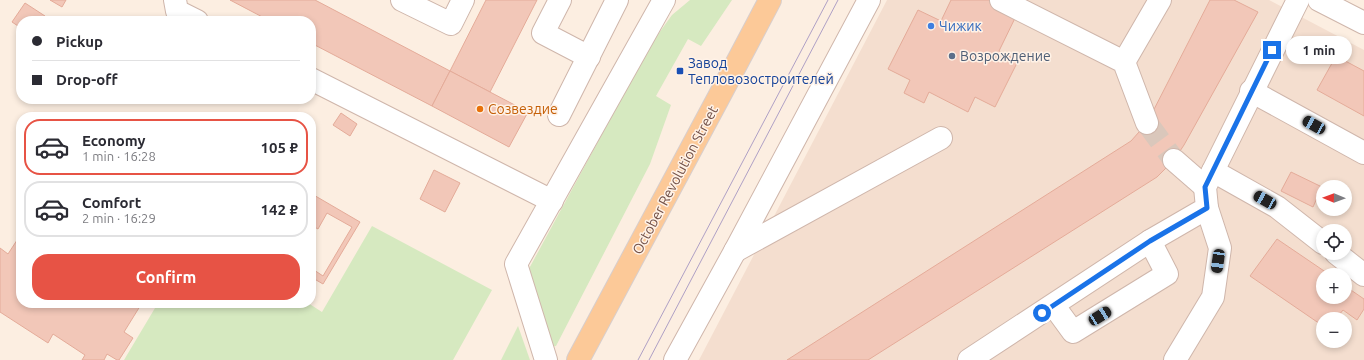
<!DOCTYPE html>
<html lang="en">
<head>
<meta charset="utf-8">
<style>
  body { margin:0; font-family:Ubuntu,sans-serif; background:#f2f2f3; color:#2b2b33; height:100vh; display:flex; flex-direction:column; font-size:15px; white-space:nowrap }
  * { box-sizing:border-box; margin:0 }
  p { font-size:13px; color:#7c7c81 }
  .icon { flex:none; width:22px; height:22px; fill:none; stroke:currentColor; stroke-width:2; stroke-linecap:round; stroke-linejoin:round }
  .map { position:relative; flex:1; overflow:hidden }
  .panel { position:absolute; left:16px; top:112px; width:300px; height:196px; display:flex; flex-direction:column; background:#fff; border-radius:16px; box-shadow:0 2px 6px #0003 }
  .panel>* { flex:none }
  .guide { position:absolute; left:16px; top:16px; width:300px; height:88px; border-radius:16px; box-shadow:0 2px 6px #0003; display:grid; align-content:center; height:88px; padding:0 16px; background:#fff }
  .needle { width:26px; rotate:271deg }
  .fabs { position:absolute; left:1316px; top:180px; display:grid; gap:8px }
  .fabs a { display:grid; place-items:center; width:36px; height:36px; border-radius:50%; background:#fff; box-shadow:0 2px 6px #0003; font-size:20px }
  .end { position:absolute; width:18px; height:18px; margin:-9px; border:5px solid #1a73e8; background:#fff; box-shadow:0 0 0 2px #fff }
  .from { border-radius:50% }
  .bubble { position:absolute; height:28px; border-radius:14px; background:#fff; box-shadow:0 2px 6px #0003; font-size:13px; font-weight:700; line-height:28px; text-align:center }
  .car { position:absolute; width:12px; height:24px; margin:-12px -6px; border-radius:5px; box-shadow:0 0 3px 1px #0007; background:linear-gradient(#222 24%,#8ab4d8 0 40%,#222 0 76%,#8ab4d8 0 86%,#222 0) }
  .guide b { display:flex; align-items:center; gap:14px; height:38px; font-size:15px }
  .guide b+b { border-top:1px solid #e1e1e2 }
  .guide i { width:10px; height:10px; background:#2b2b33 }
  ul { padding:7px 0 0; list-style:none }
  li { display:flex; align-items:center; gap:12px; height:56px; margin:0 8px 6px; padding:0 8px; border:2px solid #e1e1e2; border-radius:16px }
  li div { flex:1 }
  li b { display:block; font-size:15px }
  li em { font-style:normal; font-weight:700 }
  li.active { border-color:#e75345 }
  li>.icon { width:36px; height:36px; stroke-width:1.5 }
  .cta { display:flex; gap:8px; margin-top:auto; padding:8px 16px }
  .cta a { flex:1; height:46px; border-radius:16px; background:#e75345; color:#fff; font-size:16px; font-weight:700; line-height:46px; text-align:center }
  .map>svg:first-child { display:block }
  .residential { fill:#f4decf; fill-rule:evenodd }
  .green { fill:#d6e9c0 }
  .building { fill:#f2c7b8; stroke:#e4ab99 }
  .lines { fill:none; stroke-linecap:round; stroke-linejoin:round }
  .minor-tunnel { stroke:#dac7bb; stroke-width:22; stroke-dasharray:22 11; stroke-linecap:butt }
  .minor-casing { stroke:#cfb6ab; stroke-width:24 }
  .major-casing { stroke:#d8cecc; stroke-width:24 }
  .minor { stroke:#fff; stroke-width:22 }
  .major { stroke:#fcc998; stroke-width:22 }
  .tram { stroke:#afa0c5; stroke-width:1 }
  .route { stroke:#1a73e8; stroke-width:5 }
  .shop-dot { fill:#3f7fe0; stroke:#fff2e7; stroke-width:1.5 }
  .service-dot { fill:#5c6f8a; stroke:#fff2e7; stroke-width:1.5 }
  .transit-dot { fill:#1a4fb4; stroke:#fff2e7; stroke-width:1.5 }
  .food-dot { fill:#e8710a; stroke:#fff2e7; stroke-width:1.5 }
  .labels { text-anchor:middle; dominant-baseline:central; stroke-width:3; stroke-linejoin:round; paint-order:stroke }
  .shop-label { font-size:14px; fill:#366cbe; stroke:#fff2e7; text-anchor:start }
  .service-label { font-size:14px; fill:#4e5e75; stroke:#fff2e7; text-anchor:start }
  .transit-label { font-size:14px; fill:#164399; stroke:#fff2e7; text-anchor:start }
  .food-label { font-size:14px; fill:#c56008; stroke:#fff2e7; text-anchor:start }
  .street-label { font-size:14px; fill:#735148; stroke:#fff2e7 }
</style>
</head>
<body>
<div class="map">
<svg width="1364" height="360" viewBox="0 0 1364 360">
  <rect width="100%" height="100%" fill="#fceee1"/>
  <!-- residential -->
  <path class="residential" d="M887,0h382l95,50v310h-665zM1323,187h22v22h-22zM1323,231h22v22h-22zM1323,275h22v22h-22zM1323,319h22v22h-22z"/>
  <!-- green -->
  <g class="green">
    <path d="M690,0h42l-31,46 -13,-7 -32,57 15,9 -21,59 -94,182 -6,1 -25,-71 126,-232 21,-29z"/>
    <path d="M372,226l120,64 -39,70h-329l34,-57h150l14,9z"/>
    <path d="M518,326l12,34h-29z"/>
  </g>
  <!-- building -->
  <g class="building">
    <path d="M50,0h16l-4,7z"/>
    <path d="M230,0h85l135,71 -18,35 -121,-63v-22h-41z"/>
    <path d="M486,0h51l-47,92 -40,-21z"/>
    <path d="M951,0h39l27,14 -18,37 19,10 -23,46 -20,-10 -7,15 -39,-20 -5,11 -20,-10 6,-13 -22,-11 30,-59 23,11z"/>
    <path d="M1210,0h24l24,12 -74,133 -10,15 -17,17 -289,183h-81l344,-219 16,-18z"/>
    <path d="M25,3l20,13 -4,5h-20v7l-9,-6z"/>
    <path d="M1336,56l28,15v45l-47,-26z"/>
    <path d="M450,71l78,41 -19,35 -77,-41z"/>
    <path d="M341,113l16,11 -7,12 -17,-11z"/>
    <path d="M434,170l26,13 -15,29 -25,-13z"/>
    <path d="M1291,172l31,15 -9,20 -32,-16z"/>
    <path d="M312,194l48,28 -37,62 -12,-7v-9l12,8 29,-49 -25,-14 -9,16 -7,-4v-29z"/>
    <path d="M21,234v69h121l-18,29 9,6 -14,22h-2l-10,-6 -3,6h-22l3,-5 -32,-21 -5,9 -48,-31v-64l8,6z"/>
    <path d="M1277,239l53,36h-7v22h22v-11l19,13v10l-7,11 -14,-10 -7,9h-13v7l-73,-50z"/>
  </g>
  <g class="lines">
    <!-- minor-tunnel -->
    <path class="minor-tunnel" d="M1147,123l27,37"/>
    <!-- minor casing -->
    <g class="minor-casing">
      <g id="minor">
        <path d="M175,0l2,11 20,10"/>
        <path d="M402,0l49,24 12,-24"/>
        <path d="M560,0l-17,33 46,24"/>
        <path d="M1001,0l123,62 23,61"/>
        <path d="M1319,0l45,23"/>
        <path d="M1124,62l36,-62"/>
        <path d="M311,79l241,122"/>
        <path d="M1251,91l113,62"/>
        <path d="M559,115l58,-115"/>
        <path d="M1174,160l31,27"/>
        <path d="M1213,171l64,36 46,36"/>
        <path d="M735,251l206,-113"/>
        <path d="M1336,253l28,22"/>
        <path d="M1054,306l19,26 94,-58 -17,-33"/>
        <path d="M546,360l-30,-96 148,-264"/>
        <path d="M675,360l60,-109 134,-251"/>
        <path d="M969,360l181,-119 57,-33 -2,-21 93,-187"/>
        <path d="M1175,360l38,-63 7,-49 -13,-40"/>
      </g>
    </g>
    <!-- major casing -->
    <g class="major-casing">
      <path id="major" d="M578,360l143,-267 49,-93"/>
    </g>
    <!-- minor -->
    <use href="#minor" class="minor"/>
    <!-- major -->
    <use href="#major" class="major"/>
    <!-- tram -->
    <g class="tram">
      <path d="M638,360l190,-360"/>
      <path d="M649,360l189,-360"/>
    </g>
  </g>
  <g class="lines">
    <!-- route -->
    <path class="route" d="M1042,313l108,-72 57,-33 -2,-21 67,-137"/>
  </g>
  <!-- markers -->
  <circle class="shop-dot" cx="931" cy="26" r="4"/>
  <circle class="service-dot" cx="952" cy="56" r="4"/>
  <rect class="transit-dot" x="676" y="67" width="8" height="8" rx="2"/>
  <circle class="food-dot" cx="480" cy="109" r="4"/>
  <g class="labels">
    <!-- shop labels -->
    <g class="shop-label">
      <text x="939" y="26">Чижик</text>
    </g>
    <!-- service labels -->
    <g class="service-label">
      <text x="960" y="56">Возрождение</text>
    </g>
    <!-- transit labels -->
    <g class="transit-label">
      <text x="688" y="63">Завод<tspan x="688" dy="16">Тепловозостроителей</tspan></text>
    </g>
    <!-- food labels -->
    <g class="food-label">
      <text x="488" y="109">Созвездие</text>
    </g>
    <!-- street labels -->
    <g class="street-label">
      <text transform="translate(675 180) rotate(-62)">October Revolution Street</text>
    </g>
  </g>
</svg>
<div class="fabs">
<a><svg class="needle" viewBox="-14 -14 28 28"><path d="M0-13l5 13h-10z" fill="#e53935"/><path d="M0 13l5-13h-10z" fill="#7c7c81"/></svg></a>
<a><svg class="icon" aria-label="locate" viewBox="0 0 24 24"><circle cx="12" cy="12" r="6"/><path d="M12 2v4M12 18v4M2 12h4M18 12h4"/></svg></a>
<a>+</a>
<a>−</a>
</div>
<i class="end from" style="left:1042px;top:313px"></i>
<i class="end" style="left:1272px;top:50px"></i>
<div class="bubble" style="left:1286px;top:36px;width:66px">1 min</div>
<i class="car" style="left:1314px;top:125px;rotate:299deg"></i>
<i class="car" style="left:1265px;top:200px;rotate:299deg"></i>
<i class="car" style="left:1218px;top:261px;rotate:188deg"></i>
<i class="car" style="left:1100px;top:316px;rotate:58deg"></i>
<div class="guide">
<b><i class="from"></i>Pickup</b>
<b><i></i>Drop-off</b>
</div>
<section class="panel">
<ul>
<li class="active"><svg class="icon" aria-label="car" viewBox="0 0 24 24"><path d="M5 17H2v-5l4-1 3-4h7l3 4 3 1v5h-3M9 17h6M6 11h13"/><circle cx="7" cy="17" r="2"/><circle cx="17" cy="17" r="2"/></svg><div><b>Economy</b><p>1 min · 16:28</p></div><em>105 ₽</em></li>
<li><svg class="icon" aria-label="car" viewBox="0 0 24 24"><path d="M5 17H2v-5l4-1 3-4h7l3 4 3 1v5h-3M9 17h6M6 11h13"/><circle cx="7" cy="17" r="2"/><circle cx="17" cy="17" r="2"/></svg><div><b>Comfort</b><p>2 min · 16:29</p></div><em>142 ₽</em></li>
</ul>
<div class="cta"><a>Confirm</a></div>
</section>
</div>
</body>
</html>
